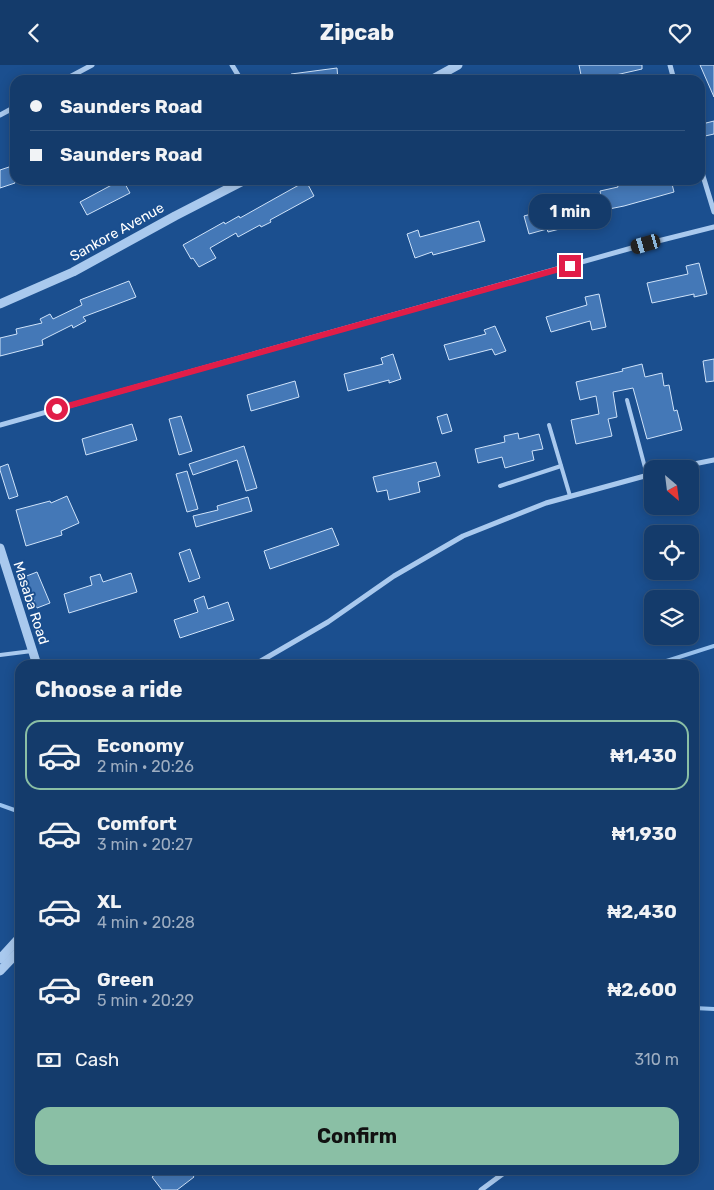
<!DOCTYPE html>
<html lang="en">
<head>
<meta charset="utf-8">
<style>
  body { margin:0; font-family:Rubik,sans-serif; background:#214673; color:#f1f3f6; height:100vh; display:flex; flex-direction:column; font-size:19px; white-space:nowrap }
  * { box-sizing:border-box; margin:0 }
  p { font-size:16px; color:#9dadc1 }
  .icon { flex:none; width:28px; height:28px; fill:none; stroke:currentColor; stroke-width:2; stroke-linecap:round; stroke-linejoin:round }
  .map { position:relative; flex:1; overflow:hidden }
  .details { position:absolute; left:15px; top:595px; width:684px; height:515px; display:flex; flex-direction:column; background:#143b6b; border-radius:15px; box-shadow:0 2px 12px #0003,0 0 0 1px #33557e }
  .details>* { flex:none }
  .banner { position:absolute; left:10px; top:10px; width:695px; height:110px; border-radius:15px; box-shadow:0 2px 12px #0003,0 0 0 1px #33557e; display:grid; align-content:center; height:110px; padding:0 20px; background:#143b6b }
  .needle { width:32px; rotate:152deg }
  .tools { position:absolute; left:644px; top:395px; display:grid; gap:10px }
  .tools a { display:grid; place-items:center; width:55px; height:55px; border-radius:10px; background:#143b6b; box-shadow:0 2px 12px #0003,0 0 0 1px #33557e; font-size:25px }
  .end { position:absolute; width:22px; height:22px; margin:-11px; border:6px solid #e11d48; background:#fff; box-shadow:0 0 0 2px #fff }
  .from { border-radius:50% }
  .bubble { position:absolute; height:35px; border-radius:15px; background:#143b6b; box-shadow:0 2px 12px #0003,0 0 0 1px #33557e; font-size:16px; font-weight:700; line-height:35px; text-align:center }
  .car { position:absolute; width:15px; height:30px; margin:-15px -8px; border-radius:6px; box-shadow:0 0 4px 1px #0007; background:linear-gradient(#222 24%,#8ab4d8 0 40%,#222 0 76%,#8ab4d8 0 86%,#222 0) }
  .banner b { display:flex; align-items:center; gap:18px; height:48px; font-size:19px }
  .banner b+b { border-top:1px solid #33557e }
  .banner i { width:12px; height:12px; background:#f1f3f6 }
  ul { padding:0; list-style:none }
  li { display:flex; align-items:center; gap:15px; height:70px; margin:0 10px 8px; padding:0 10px; border:2px solid transparent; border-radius:15px }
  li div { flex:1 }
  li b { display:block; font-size:19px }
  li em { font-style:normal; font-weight:700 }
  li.current { border-color:#8abfa5 }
  li>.icon { width:45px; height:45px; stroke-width:1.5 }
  h2 { padding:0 20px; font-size:22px; line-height:60px }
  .pay { display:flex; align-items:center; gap:12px; height:55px; padding:0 20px; font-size:19px }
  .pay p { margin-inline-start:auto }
  .action { display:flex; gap:10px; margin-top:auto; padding:10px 20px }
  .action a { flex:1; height:58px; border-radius:15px; background:#8abfa5; color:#111; font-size:20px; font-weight:700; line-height:58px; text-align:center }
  header { display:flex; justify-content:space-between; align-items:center; height:65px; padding:0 20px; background:#143b6b; font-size:22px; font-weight:700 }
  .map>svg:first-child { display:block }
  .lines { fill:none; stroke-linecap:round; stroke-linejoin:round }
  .stream { stroke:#9cc4f0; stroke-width:4 }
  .building { fill:#4478b7; stroke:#cfe3fa }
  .service { stroke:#a9c9ee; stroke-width:4 }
  .minor { stroke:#a9c9ee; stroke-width:5 }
  .tertiary { stroke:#a9c9ee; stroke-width:9 }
  .route { stroke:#e11d48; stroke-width:6 }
  .labels { text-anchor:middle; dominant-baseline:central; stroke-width:4; stroke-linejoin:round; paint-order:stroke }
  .street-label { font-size:14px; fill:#fff; stroke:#1b4f8f }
</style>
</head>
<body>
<header><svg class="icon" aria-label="back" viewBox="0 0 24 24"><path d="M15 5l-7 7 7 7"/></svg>Zipcab<svg class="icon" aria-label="heart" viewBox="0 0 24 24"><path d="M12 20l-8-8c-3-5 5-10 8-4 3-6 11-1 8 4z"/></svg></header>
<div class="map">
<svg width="714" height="1125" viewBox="0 0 714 1125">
  <rect width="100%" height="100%" fill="#1b4f8f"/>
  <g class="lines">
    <!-- stream -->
    <g class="stream">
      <path d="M654,600l60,-19"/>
      <path d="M0,740l20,7"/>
      <path d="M694,943l20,1"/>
    </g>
  </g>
  <!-- building -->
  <g class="building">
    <path d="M579,0h63v4l-48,11h-12z"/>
    <path d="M700,0h14v32z"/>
    <path d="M337,3l1,12h-47v-6z"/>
    <path d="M714,56v13l-9,2 -3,-12z"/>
    <path d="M15,100v18l-15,5v-18z"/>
    <path d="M121,115h2l7,13 -43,22 -7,-13z"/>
    <path d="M616,115h11l2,5 17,-5h25l3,12 -50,14 -20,4 -4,-19 18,-4z"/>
    <path d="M306,116l8,15 -44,24 1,2 -10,5 -1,-2 -22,12 -2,-4 -26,15 6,10 -17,9 -6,-9 -2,1 -8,-14 41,-23 1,2 14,-8 1,2z"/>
    <path d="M573,140l6,19 -31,8 -1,-3 -18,5 -5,-18 11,-3 1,2z"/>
    <path d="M479,156l6,20 -52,14 -1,-3 -17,6 -8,-24 11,-4 2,7z"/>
    <path d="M699,198l8,31 -13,3v-3l-42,9 -5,-20 41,-9 -2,-8z"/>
    <path d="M129,216l7,16 -53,20 3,4 -13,7 -1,-3 -30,15 1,5 -43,11v-18l17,-4 -1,-5 26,-6 -2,-4 10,-5 3,5 29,-14 -2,-5z"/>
    <path d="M599,229l7,33 -14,3 -2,-9 -39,11 -5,-15 41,-12 -2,-8z"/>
    <path d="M495,261l11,25 -11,4 -3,-6 -43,11 -5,-15 42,-11 -2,-4z"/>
    <path d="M393,289l8,25 -12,4v-3l-41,11 -4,-17 39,-10 -2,-6z"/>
    <path d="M714,294v22l-8,1 -3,-21z"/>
    <path d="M642,299l3,13 17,-4 2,13 5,-1 5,26 3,-1 5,20 -35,9 -14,-51 -20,4 4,25 -9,2 4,17 -36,8 -5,-24 28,-6 -3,-18 -16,4 -4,-18 47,-11 -1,-2z"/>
    <path d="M295,316l4,16 -48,14 -4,-16z"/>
    <path d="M447,349l5,17 -10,3 -5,-17z"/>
    <path d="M181,351l11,35 -13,4 -10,-36z"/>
    <path d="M132,359l5,16 -51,15 -4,-16z"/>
    <path d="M518,368l1,6 20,-5 4,15 -11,2 2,9 -29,8 -3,-11 -24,6 -3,-14 30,-7 -1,-6z"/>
    <path d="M244,381l13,42 -11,3 -9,-31 -44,15 -4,-11z"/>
    <path d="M436,397l4,14 -22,6 2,10 -31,8 -2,-10 -10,2 -4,-15z"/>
    <path d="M8,399l10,32 -9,3 -9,-29v-3z"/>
    <path d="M187,406l11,38 -11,3 -11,-38z"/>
    <path d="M67,431l12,27 -18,8 1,4 -36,11 -10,-36 34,-9 1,2z"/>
    <path d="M248,432l4,14 -56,16 -3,-11 25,-6 -1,-4z"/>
    <path d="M332,463l7,17 -69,24 -6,-18z"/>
    <path d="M190,484l10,29 -11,4 -10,-29z"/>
    <path d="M37,507l13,31 -13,5 -13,-31z"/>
    <path d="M131,508l6,19 -68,21 -5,-19 28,-9 -2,-8 10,-3 3,8z"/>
    <path d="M204,531l4,13 20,-7 6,18 -54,18 -6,-18 24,-8 -4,-12z"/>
    <path d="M153,1105h36l5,7 -17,13h-15l-10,-13 4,-3z"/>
  </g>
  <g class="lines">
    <!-- service -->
    <g class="service">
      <path d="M627,335l20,75"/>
      <path d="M549,360l21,71"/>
      <path d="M500,421l61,-20"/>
      <path d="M0,590l32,-4"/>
    </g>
    <!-- minor -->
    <g class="minor">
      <path d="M232,0l9,15"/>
      <path d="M670,0l4,15"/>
      <path d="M64,15l28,-15"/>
      <path d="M0,50l15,-8"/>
      <path d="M700,101l14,46"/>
      <path d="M0,360l646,-181 68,-17"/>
      <path d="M669,404l45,-9"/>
      <path d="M254,600l74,-43 66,-46 69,-40 83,-33 106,-29"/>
      <path d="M481,1125l27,-20"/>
    </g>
    <!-- tertiary -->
    <g class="tertiary">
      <path d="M431,15l27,-15"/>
      <path d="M0,239l73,-32 102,-56 70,-36"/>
      <path d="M0,483l37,117"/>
      <path d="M0,894l20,-22"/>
      <path d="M0,906l20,-21"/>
    </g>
  </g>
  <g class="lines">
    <!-- route -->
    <path class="route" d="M57,344l513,-143"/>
  </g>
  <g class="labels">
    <!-- street labels -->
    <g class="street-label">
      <text transform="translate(117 167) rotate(-29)">Sankore Avenue</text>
      <text transform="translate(31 538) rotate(72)">Masaba Road</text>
    </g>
  </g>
</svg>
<div class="tools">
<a><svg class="needle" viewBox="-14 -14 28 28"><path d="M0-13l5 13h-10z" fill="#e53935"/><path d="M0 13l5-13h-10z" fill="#9dadc1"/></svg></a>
<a><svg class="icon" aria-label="locate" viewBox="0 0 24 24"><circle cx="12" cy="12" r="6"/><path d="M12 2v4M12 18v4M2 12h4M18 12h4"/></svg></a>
<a><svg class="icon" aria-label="layers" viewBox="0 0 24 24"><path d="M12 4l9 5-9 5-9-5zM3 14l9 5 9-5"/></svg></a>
</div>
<i class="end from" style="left:57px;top:344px"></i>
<i class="end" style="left:570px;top:201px"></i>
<div class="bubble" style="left:529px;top:129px;width:82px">1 min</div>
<i class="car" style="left:646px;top:179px;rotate:254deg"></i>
<div class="banner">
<b><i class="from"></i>Saunders Road</b>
<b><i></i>Saunders Road</b>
</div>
<section class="details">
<h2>Choose a ride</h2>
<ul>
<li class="current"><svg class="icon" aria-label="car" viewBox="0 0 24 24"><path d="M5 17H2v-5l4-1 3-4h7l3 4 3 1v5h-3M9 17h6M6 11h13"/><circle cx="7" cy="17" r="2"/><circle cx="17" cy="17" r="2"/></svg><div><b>Economy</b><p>2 min · 20:26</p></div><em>₦1,430</em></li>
<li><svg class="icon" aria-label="car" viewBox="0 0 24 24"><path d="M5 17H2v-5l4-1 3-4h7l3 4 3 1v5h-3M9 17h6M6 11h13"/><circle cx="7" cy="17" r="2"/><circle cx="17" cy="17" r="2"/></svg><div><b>Comfort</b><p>3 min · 20:27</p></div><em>₦1,930</em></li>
<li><svg class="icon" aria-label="car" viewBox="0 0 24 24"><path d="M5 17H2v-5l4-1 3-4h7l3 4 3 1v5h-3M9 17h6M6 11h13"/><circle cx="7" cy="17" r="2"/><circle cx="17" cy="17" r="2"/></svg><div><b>XL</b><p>4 min · 20:28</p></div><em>₦2,430</em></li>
<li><svg class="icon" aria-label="car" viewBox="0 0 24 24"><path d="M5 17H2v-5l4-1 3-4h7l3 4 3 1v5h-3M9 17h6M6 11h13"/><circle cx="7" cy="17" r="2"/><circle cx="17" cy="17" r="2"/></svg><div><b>Green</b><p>5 min · 20:29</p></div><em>₦2,600</em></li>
</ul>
<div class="pay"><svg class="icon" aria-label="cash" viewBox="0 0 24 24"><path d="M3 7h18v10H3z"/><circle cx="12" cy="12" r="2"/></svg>Cash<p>310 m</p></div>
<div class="action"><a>Confirm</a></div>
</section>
</div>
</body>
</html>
